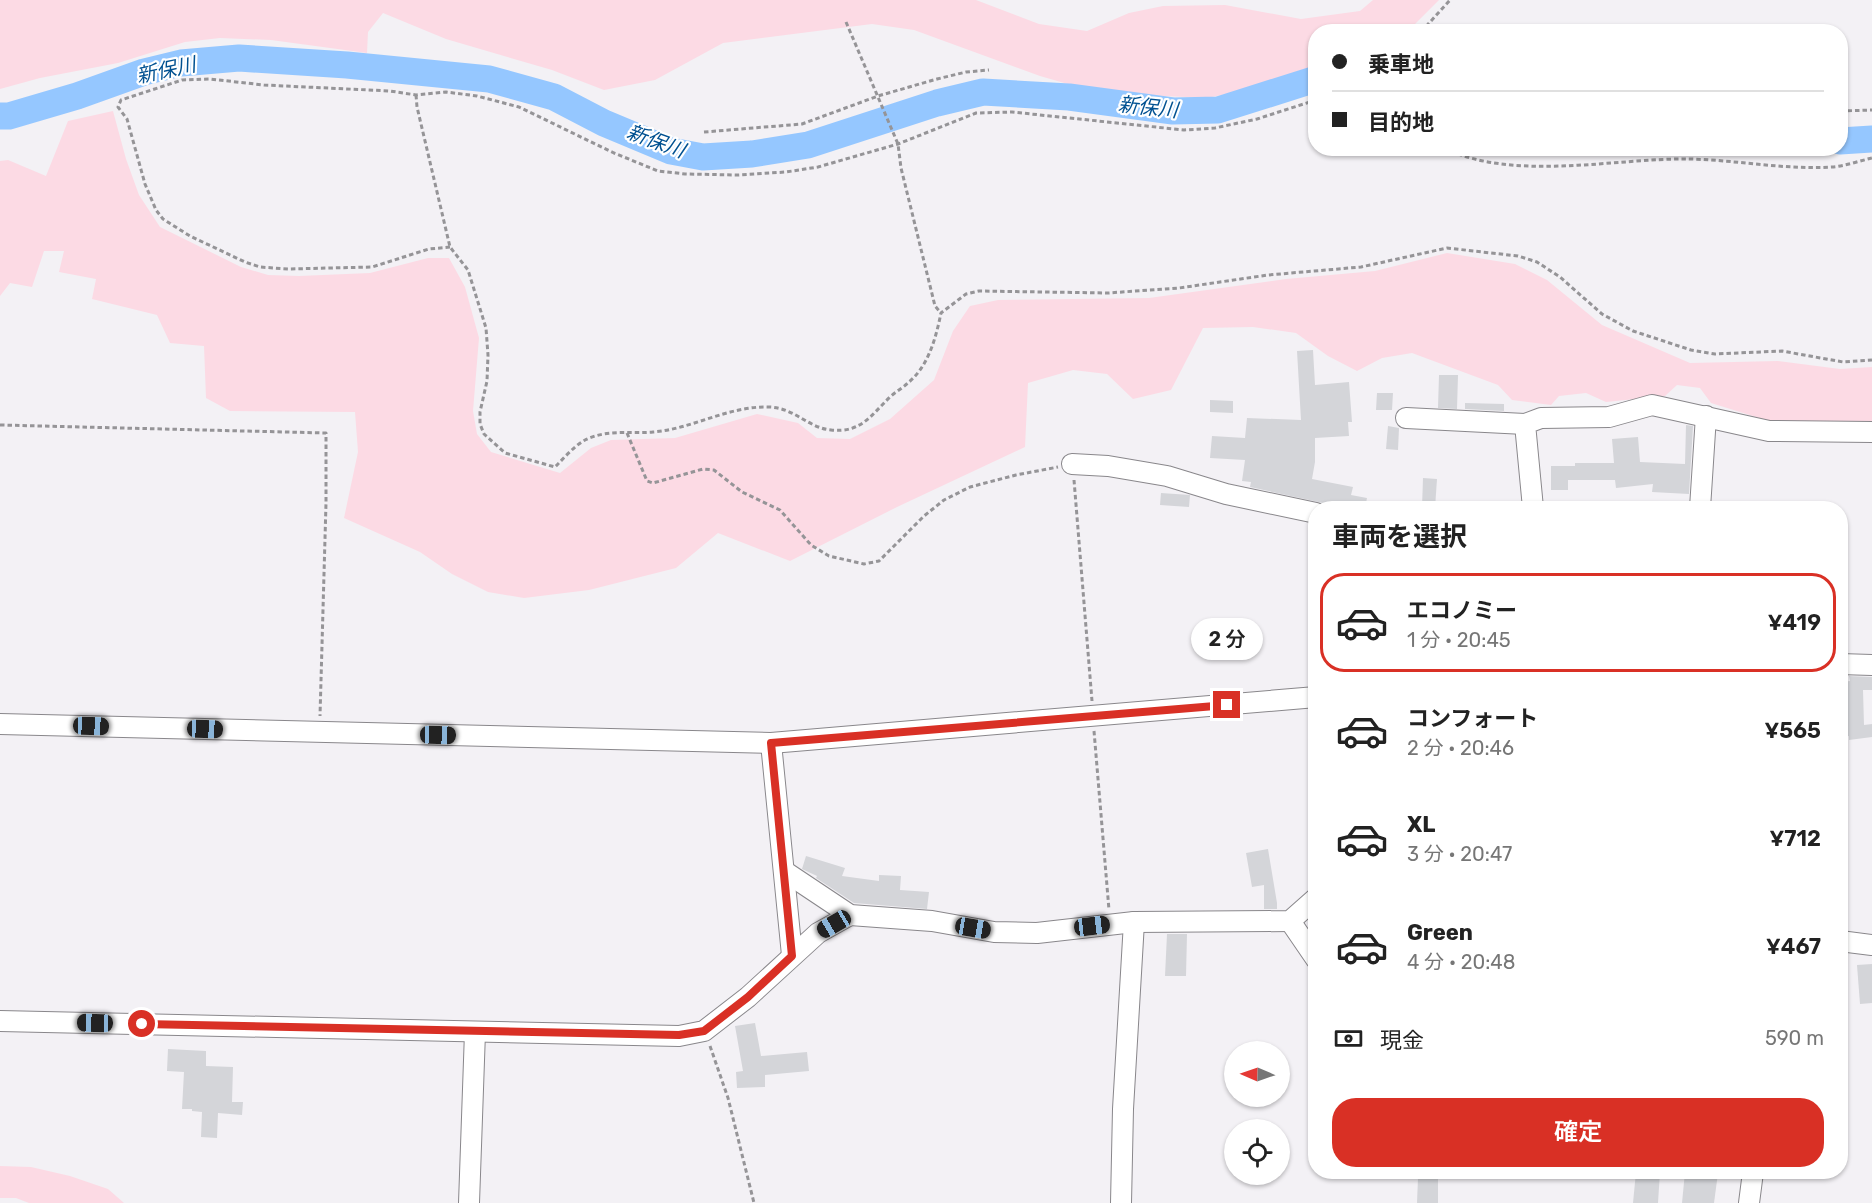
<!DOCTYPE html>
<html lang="ja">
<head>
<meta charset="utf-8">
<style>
  body { margin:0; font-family:Rubik,"Noto Sans JP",sans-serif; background:#f6f6f6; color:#222; height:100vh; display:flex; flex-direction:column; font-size:22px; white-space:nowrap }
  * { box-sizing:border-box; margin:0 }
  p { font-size:20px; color:#767676 }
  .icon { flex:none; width:33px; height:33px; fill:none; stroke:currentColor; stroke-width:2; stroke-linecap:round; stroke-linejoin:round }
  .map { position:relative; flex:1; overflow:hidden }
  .sheet { position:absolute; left:1308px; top:501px; width:540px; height:678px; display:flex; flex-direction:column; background:#fff; border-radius:24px; box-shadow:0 2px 4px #0004 }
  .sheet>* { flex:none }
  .guide { position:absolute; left:1308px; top:24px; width:540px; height:132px; border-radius:24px; box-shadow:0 2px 4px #0004; display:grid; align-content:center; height:132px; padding:0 24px; background:#fff }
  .needle { width:39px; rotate:272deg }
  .controls { position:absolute; left:1224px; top:1041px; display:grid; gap:12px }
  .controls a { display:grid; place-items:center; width:66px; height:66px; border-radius:50%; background:#fff; box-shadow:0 2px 4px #0004; font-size:30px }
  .end { position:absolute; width:27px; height:27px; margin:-14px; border:8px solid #d93025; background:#fff; box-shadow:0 0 0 3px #fff }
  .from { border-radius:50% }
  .bubble { position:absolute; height:42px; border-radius:21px; background:#fff; box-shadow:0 2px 4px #0004; font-size:20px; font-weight:600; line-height:42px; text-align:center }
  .car { position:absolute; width:18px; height:36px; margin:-18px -9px; border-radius:8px; box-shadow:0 0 4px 2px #0007; background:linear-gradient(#222 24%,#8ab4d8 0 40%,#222 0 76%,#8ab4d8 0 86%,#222 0) }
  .guide b { display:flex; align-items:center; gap:21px; height:57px; font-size:22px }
  .guide b+b { border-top:2px solid #e0e0e0 }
  .guide i { width:15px; height:15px; background:#222 }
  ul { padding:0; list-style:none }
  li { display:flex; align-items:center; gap:18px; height:99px; margin:0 12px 9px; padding:0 12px; border:3px solid transparent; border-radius:24px }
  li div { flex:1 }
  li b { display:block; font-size:22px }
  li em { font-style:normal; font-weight:600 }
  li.current { border-color:#d93025 }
  li>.icon { width:54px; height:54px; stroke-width:1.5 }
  h2 { padding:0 24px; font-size:27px; line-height:72px }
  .pay { display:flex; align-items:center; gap:15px; height:66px; padding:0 24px; font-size:22px }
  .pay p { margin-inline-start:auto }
  .button { display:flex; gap:12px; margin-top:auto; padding:12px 24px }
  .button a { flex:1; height:69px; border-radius:24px; background:#d93025; color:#fff; font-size:24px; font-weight:600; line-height:69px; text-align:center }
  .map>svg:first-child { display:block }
  .green { fill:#fcdae4 }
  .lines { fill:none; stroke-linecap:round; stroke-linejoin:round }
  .river { stroke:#95c7ff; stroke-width:27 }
  .building { fill:#d4d5d9 }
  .minor-casing { stroke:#89878b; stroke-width:22 }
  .path { stroke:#959497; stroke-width:3; stroke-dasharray:4.5 3; stroke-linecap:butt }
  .minor { stroke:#fff; stroke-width:20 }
  .route { stroke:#d93025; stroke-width:8 }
  .labels { text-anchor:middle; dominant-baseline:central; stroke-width:4.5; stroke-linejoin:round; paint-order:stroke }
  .water-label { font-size:20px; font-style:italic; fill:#015191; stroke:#fff }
</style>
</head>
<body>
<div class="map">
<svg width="1872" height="1203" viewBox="0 0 1872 1203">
  <rect width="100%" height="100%" fill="#f3f1f5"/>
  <!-- green -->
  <g class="green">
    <path d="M0,0h976l63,24 48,7 42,-18 34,-7 62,-1 76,14 59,-8 13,-11h66l-31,31 -92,1 -1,26 -6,12 -58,19 -44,9 -108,-5 -59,-17 -126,-46 -42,-6 -149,19 -68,37 -51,10 -52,-20 -106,-31 -63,-26 -15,19 -1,21 -96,-13 -51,-2 -35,4 -67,21 -78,15 -40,11z"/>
    <path d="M113,111l13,48 13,36 21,32 81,40 27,8 31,1 71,-3 58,-15h21l16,29 14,51 -6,73 4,23 14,18 69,21 31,-25 20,-8 64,-2 82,-24 41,9 19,15 33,1 40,-20 44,-39 19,-49 17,-25 28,-6 151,-2 137,-19 89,-8 72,-18 68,11 32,16 55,45 88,38 88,-2 62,8 32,-2v54h-103l-58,-18 -11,-15 -23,-3 -12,11 -59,6 -20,-9 -27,3 -8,9 -39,-5 -14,-15 -86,-32 -30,5 -25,13 -29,-15 -32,-23 -43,-6 -50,1 -32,62 -38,9 -26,-25 -34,-4 -45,13 -3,64 -128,60 -107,54 -72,-28 -42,35 -87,22 -65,8 -36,-6 -36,-18 -32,-22 -76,-34 14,-66 -3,-40 -125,-1 -24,-13 -2,-52 -34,-3 -13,-28 -65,-16 4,-20 -37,-7 5,-21h-20l-12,36 -22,-4 -10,13v-135l8,-1 38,16 22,-55z"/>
    <path d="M0,1166l31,1 39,9 38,13 16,14h-95l-13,-5h-16z"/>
  </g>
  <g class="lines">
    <!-- river -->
    <g class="river">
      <path d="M0,116h9l68,-20 67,-24 37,-9 58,-5 108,7 142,14 65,18 50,26 67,28 32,6 49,-3 56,-9 129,-42 46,-11 86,5 104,14 45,-1 98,-31"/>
      <path d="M1840,141l32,-2"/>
    </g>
  </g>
  <!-- building -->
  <g class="building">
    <path d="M1313,350l2,35 34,-3 3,40h-4l1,14 -34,2v24l-3,17 41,8 -2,8 16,3 -2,10h-19l-96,-21 1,-5 -9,-1 3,-21 -35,-2 2,-22 33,2 2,-20 54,2 -4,-69z"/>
    <path d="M1439,375h19l-1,34 -19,-1z"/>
    <path d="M1377,393h16l-1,17h-16z"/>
    <path d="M1210,400l23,1v12l-23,-1z"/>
    <path d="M1465,403l39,1v7l-39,-2z"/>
    <path d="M1686,425l7,1 -4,68 -37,-2 1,-8 -37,4 -1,-8h-47v10h-17v-24h24v-3h39l-2,-24 26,-2 2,25 45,2z"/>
    <path d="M1388,426l11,2 -1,22 -12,-1z"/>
    <path d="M1423,478l14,1 -2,29h-13z"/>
    <path d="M1161,493l29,2 -1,12 -29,-2z"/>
    <path d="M1849,676l23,1v13h-9l1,35 8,-1v13l-23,3v-4l-8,1 -1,-55 10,-1z"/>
    <path d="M1268,849l9,54v6h-13v-24l-12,2 -6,-34z"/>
    <path d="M806,856l39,12 -3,8 37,5v-6l22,1 -1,14 29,2 -2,17 -73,-6 -38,-25 1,-2 -15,-7z"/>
    <path d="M1167,934h20l-1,42h-21z"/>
    <path d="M1872,964v39l-12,1 -3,-39z"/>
    <path d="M755,1023l6,33 46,-4 2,19 -44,4v12l-28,1 -1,-16 7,-1 -8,-45z"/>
    <path d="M168,1049l38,2v15l27,1 -1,35h11l-1,13 -24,-2 -1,25 -16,-1 1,-25 -10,-1v-2h-10l2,-37 -17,-1z"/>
    <path d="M1636,1172h24l-2,31h-25z"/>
    <path d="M1685,1172l33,1 -4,30h-32z"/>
    <path d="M1418,1178l20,1v24h-21z"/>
  </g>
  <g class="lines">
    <!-- minor casing -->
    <g class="minor-casing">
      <g id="minor">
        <path d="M1406,418l119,6"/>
        <path d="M1072,464l36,2 59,10 59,18 90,19"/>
        <path d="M1533,508l-8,-84 16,-6 68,-1 43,-12 117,26 103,1"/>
        <path d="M1700,508l6,-92"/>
        <path d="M1840,664l32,1"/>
        <path d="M0,724l771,19 545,-46"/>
        <path d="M771,743l21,212"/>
        <path d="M784,871l66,44 82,6 62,11 43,1 97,-11 156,-1 26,-23"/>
        <path d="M1290,921l26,38"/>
        <path d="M1840,941l32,4"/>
        <path d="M0,1021l679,15 25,-5 44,-34 70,-64 32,-18"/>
        <path d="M469,1203l6,-171"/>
        <path d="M1121,1203l2,-94 11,-187"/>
        <path d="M1749,1203l4,-31"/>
      </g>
    </g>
    <!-- path -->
    <g class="path">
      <path d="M846,22l52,122 3,24 34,138 6,7"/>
      <path d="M1421,32l29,-32"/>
      <path d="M416,95l1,12 33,140 18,23 18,58 2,27 -1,26 -7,31v12l4,10 21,19 50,14c9,-9 19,-21 30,-27 22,-11 45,-6 68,-8 39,-3 75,-26 115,-25 26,0 40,21 63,23 31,3 40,-15 60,-34 6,-5 13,-9 18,-14 20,-17 27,-45 32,-69l25,-19 13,-3 129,2 71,-5 89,-13 93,-8 86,-19 71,8 19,6 23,15 42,37 31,17 58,19 24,4 67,-3 61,11 29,-2"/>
      <path d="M1840,111l32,-1"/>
      <path d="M704,132l98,-8 76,-28 59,-17 29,-7 23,-2"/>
      <path d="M1444,148c69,34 171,10 245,11 48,1 95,11 143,8 13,-1 27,-6 40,-9"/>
      <path d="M450,247l-21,2 -57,18 -84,2 -28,-2 -15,-5 -55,-26 -27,-17 -7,-9 -11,-26 -18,-65 -9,-12 3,-7 61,-20 28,-1 54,6 126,6 26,4 30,-3 31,4 42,11 95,46 44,18 27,3 53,1 48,-3 32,-5 80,-23 78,-31 36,-1 172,18 31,-2 42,-9 59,-19"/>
      <path d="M0,425l326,8v70l-6,213"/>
      <path d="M627,433l20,48 6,2 50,-14 11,1 28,22 38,18 31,35 18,11 35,8 15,-3 45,-45 20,-16 26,-13 46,-12 42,-8"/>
      <path d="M1074,480l18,221"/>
      <path d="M1094,731l15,179"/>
      <path d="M710,1046l18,52 26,105"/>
    </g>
    <!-- minor -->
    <use href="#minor" class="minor"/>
  </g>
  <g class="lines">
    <!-- route -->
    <path class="route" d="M142,1024l537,11 25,-4 44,-34 44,-41 -21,-213 456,-38"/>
  </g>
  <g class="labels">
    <!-- water labels -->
    <g class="water-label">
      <text transform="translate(166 70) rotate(-12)">新保川</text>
      <text transform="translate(1148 107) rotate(6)">新保川</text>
      <text transform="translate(656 141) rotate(20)">新保川</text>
    </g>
  </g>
</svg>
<div class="controls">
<a><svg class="needle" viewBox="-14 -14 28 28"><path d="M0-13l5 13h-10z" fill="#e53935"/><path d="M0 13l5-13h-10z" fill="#767676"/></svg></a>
<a><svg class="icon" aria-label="locate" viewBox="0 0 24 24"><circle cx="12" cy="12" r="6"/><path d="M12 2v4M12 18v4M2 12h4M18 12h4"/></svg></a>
</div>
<i class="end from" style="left:142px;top:1024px"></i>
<i class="end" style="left:1227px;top:705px"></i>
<div class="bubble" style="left:1191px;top:618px;width:72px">2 分</div>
<i class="car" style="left:91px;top:726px;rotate:92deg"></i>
<i class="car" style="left:205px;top:729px;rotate:92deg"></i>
<i class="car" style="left:438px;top:735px;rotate:91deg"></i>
<i class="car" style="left:834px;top:924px;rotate:240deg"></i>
<i class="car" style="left:1092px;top:926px;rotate:83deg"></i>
<i class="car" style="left:973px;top:928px;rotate:100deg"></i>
<i class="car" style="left:95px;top:1023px;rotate:271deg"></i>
<div class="guide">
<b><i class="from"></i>乗車地</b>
<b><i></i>目的地</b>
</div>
<section class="sheet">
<h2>車両を選択</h2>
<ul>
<li class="current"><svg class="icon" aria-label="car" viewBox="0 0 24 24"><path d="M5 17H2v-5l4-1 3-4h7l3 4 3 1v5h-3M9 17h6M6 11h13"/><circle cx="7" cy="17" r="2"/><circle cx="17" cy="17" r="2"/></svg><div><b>エコノミー</b><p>1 分 · 20:45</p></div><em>¥419</em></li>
<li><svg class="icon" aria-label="car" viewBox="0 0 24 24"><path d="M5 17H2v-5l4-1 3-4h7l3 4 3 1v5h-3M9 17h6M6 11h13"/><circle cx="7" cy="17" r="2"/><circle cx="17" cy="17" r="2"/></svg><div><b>コンフォート</b><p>2 分 · 20:46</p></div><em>¥565</em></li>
<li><svg class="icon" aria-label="car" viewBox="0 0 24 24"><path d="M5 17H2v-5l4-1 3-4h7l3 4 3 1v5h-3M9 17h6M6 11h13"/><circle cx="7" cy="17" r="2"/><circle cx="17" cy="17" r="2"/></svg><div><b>XL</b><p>3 分 · 20:47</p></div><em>¥712</em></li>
<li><svg class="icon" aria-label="car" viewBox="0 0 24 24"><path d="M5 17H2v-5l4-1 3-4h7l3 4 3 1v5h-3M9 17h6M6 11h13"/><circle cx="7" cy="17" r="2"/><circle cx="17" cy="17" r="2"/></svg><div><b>Green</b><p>4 分 · 20:48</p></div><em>¥467</em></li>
</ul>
<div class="pay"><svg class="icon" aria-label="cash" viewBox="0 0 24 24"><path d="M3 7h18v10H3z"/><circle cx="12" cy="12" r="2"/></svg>現金<p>590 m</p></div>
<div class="button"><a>確定</a></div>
</section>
</div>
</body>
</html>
